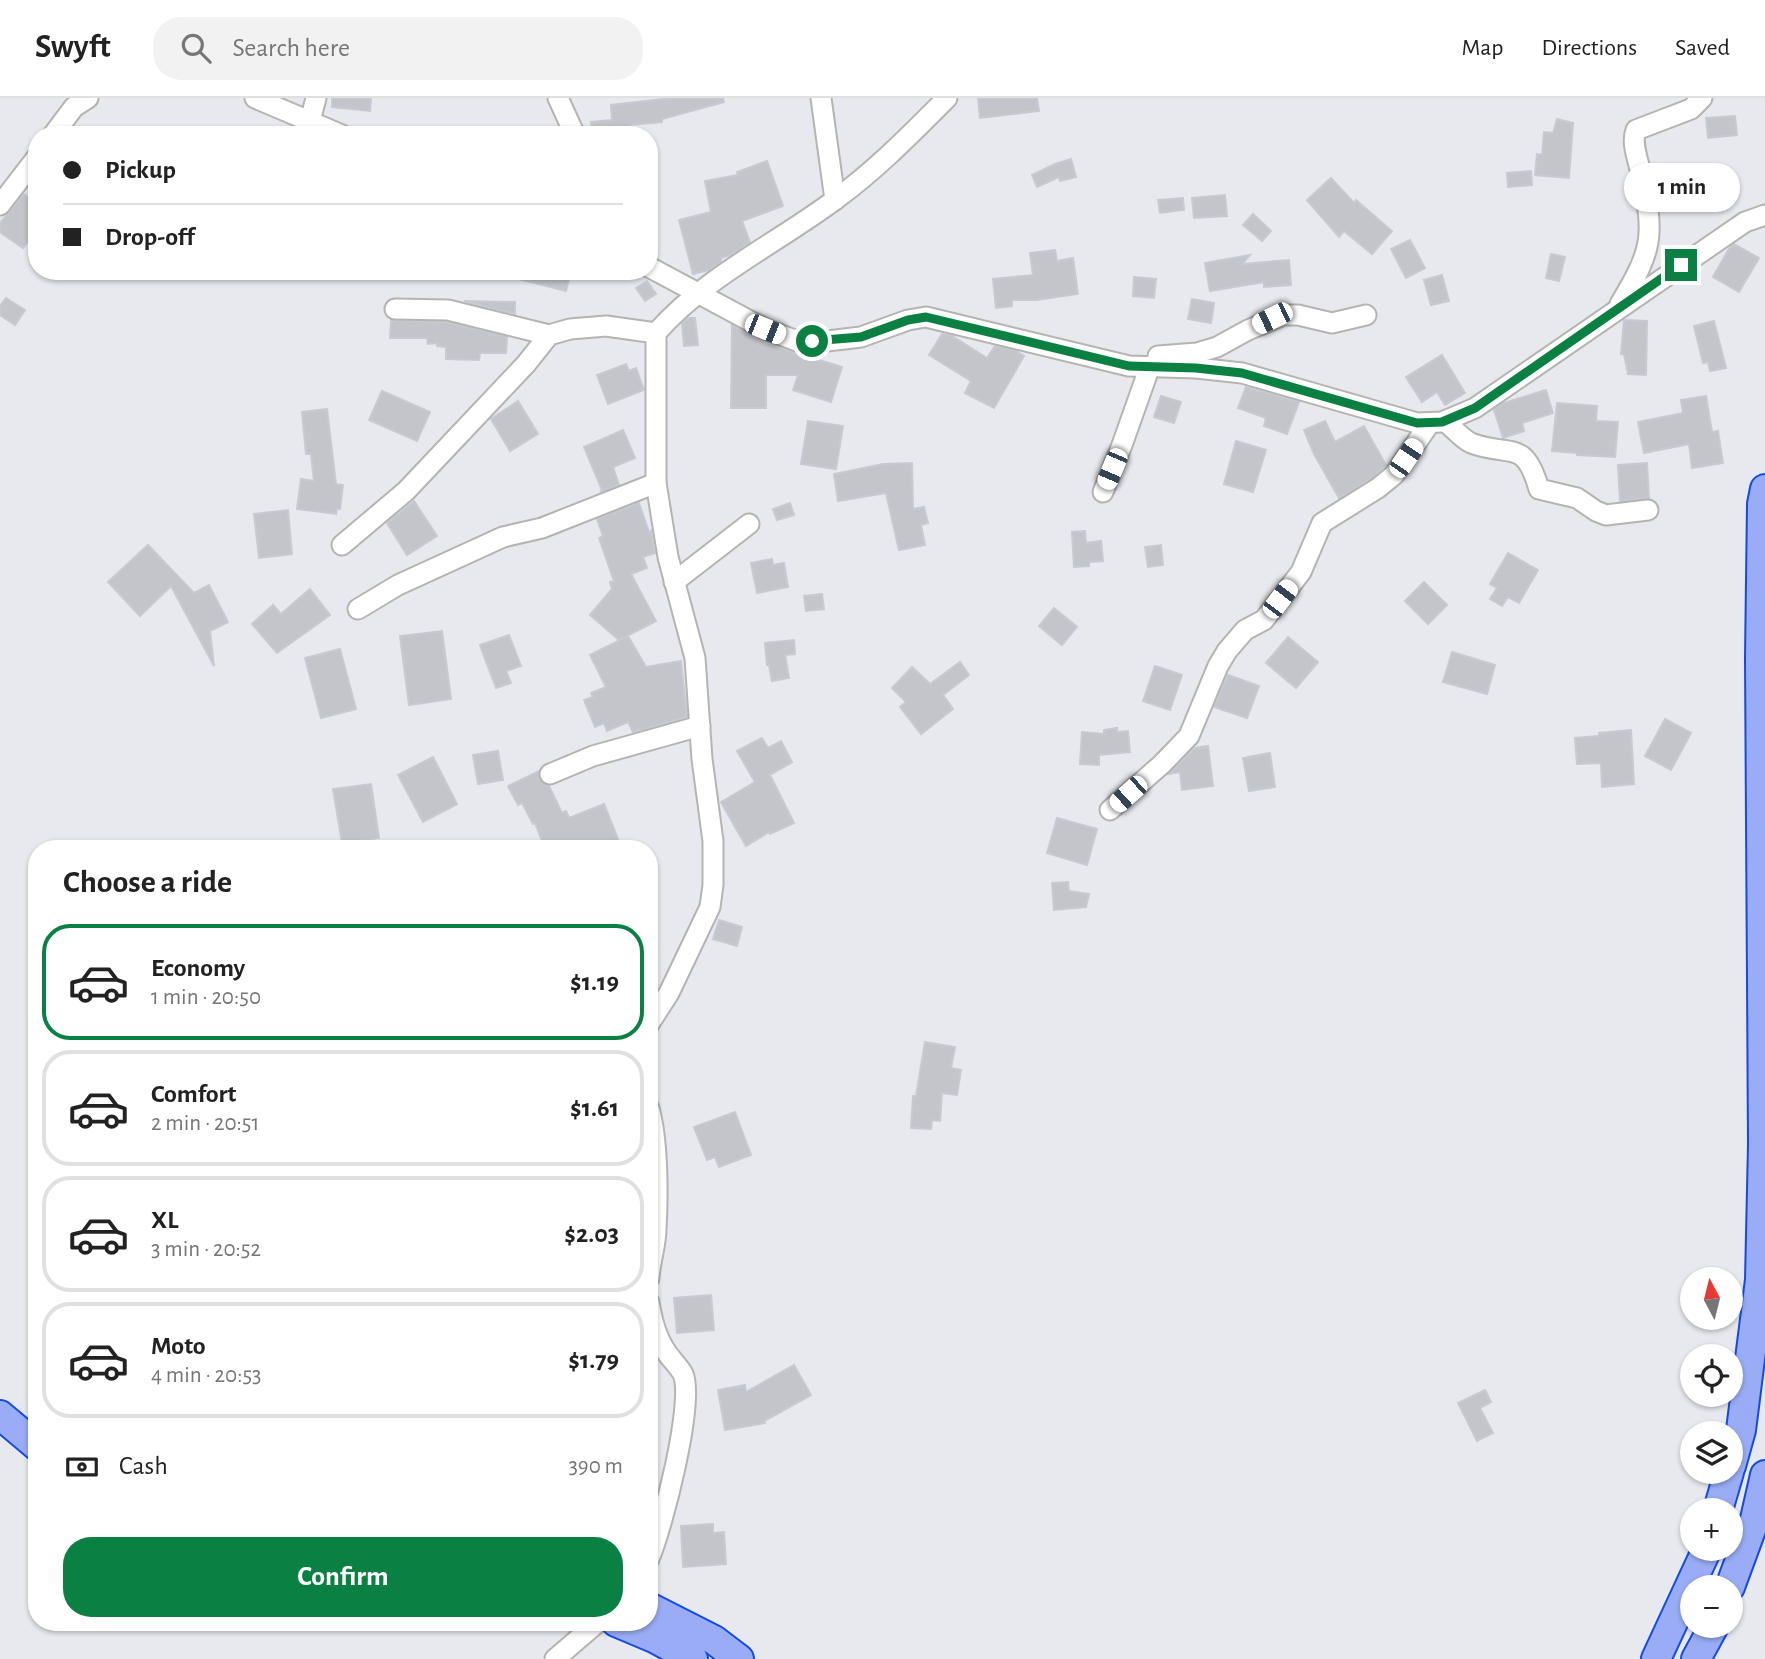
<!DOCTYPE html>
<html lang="en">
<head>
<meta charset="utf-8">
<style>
  body { margin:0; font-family:"Alegreya Sans",sans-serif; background:#f2f2f2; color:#222; height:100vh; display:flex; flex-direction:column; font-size:26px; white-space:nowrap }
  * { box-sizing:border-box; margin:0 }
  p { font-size:23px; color:#767676 }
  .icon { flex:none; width:38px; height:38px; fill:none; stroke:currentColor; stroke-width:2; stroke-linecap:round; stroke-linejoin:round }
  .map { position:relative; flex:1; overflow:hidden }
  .drawer { position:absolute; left:28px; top:742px; width:630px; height:791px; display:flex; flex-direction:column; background:#fff; border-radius:28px; box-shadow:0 2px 5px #0004 }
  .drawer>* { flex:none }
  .top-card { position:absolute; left:28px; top:28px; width:630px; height:154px; border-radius:28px; box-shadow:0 2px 5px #0004; display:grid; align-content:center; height:154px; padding:0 35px; background:#fff }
  .needle { width:46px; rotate:353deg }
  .buttons { position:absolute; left:1680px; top:1169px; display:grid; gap:14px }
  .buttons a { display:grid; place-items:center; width:63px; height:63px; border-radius:50%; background:#fff; box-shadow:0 2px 5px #0004; font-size:35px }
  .end { position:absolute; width:32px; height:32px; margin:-16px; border:9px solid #0b8043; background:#fff; box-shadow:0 0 0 4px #fff }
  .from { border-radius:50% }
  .bubble { position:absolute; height:49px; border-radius:24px; background:#fff; box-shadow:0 2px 5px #0004; font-size:23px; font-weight:600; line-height:49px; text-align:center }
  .car { position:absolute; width:21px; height:42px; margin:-21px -10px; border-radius:9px; box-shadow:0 0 5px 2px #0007; background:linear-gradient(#fff 24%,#345 0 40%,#fff 0 76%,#345 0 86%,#fff 0) }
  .top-card b { display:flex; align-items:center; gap:24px; height:66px; font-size:26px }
  .top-card b+b { border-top:2px solid #e0e0e0 }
  .top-card i { width:18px; height:18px; background:#222 }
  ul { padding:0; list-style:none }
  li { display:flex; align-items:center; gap:21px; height:116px; margin:0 14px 10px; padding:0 21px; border:4px solid #e0e0e0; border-radius:28px }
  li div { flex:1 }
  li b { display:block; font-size:26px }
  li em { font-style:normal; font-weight:600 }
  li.current { border-color:#0b8043 }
  li>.icon { width:63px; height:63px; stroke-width:1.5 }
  h2 { padding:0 35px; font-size:32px; line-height:84px }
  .pay { display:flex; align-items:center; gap:18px; height:77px; padding:0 35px; font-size:26px }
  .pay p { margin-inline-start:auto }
  .button { display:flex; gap:14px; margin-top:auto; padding:14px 35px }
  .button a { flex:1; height:80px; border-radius:28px; background:#0b8043; color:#fff; font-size:28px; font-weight:600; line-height:80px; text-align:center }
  header { display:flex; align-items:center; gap:42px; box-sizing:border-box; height:98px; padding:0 35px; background:#fff; border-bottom:2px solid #e0e0e0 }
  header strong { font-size:33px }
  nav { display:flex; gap:38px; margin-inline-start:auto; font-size:24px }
  .search { width:490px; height:63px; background:#f2f2f2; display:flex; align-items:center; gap:18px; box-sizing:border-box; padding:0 24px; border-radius:28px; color:#767676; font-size:26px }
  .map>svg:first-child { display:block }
  .building { fill:#c4c5cb; stroke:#c6cad4; stroke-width:2 }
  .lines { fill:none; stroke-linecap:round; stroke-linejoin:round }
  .minor-casing { stroke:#b5b4b0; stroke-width:23 }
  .highway-casing { stroke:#134ae4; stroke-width:32 }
  .minor { stroke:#fff; stroke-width:19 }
  .highway { stroke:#99acf5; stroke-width:28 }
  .route { stroke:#0b8043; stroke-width:9 }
</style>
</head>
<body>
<header>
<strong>Swyft</strong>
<div class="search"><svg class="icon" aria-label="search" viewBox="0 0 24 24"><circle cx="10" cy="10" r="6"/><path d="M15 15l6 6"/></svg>Search here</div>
<nav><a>Map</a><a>Directions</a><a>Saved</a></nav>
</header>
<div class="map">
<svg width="1765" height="1561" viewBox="0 0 1765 1561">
  <rect width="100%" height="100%" fill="#e7e9ef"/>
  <!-- building -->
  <g class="building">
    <path d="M332,0h39l-1,13 -38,-4z"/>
    <path d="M672,0h51l1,4 -62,17v3l-32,3 1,10h-38l-2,-13 21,-2 -1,-15z"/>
    <path d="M978,0h59l2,13 -59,7z"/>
    <path d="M1735,18l2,19 -29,3 -2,-20z"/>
    <path d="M1557,21l16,4 -4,55 -34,-3 2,-21 5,1 2,-23 9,1z"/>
    <path d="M1071,61l5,18 -16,4 -1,-4 -22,10 -5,-12 23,-11z"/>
    <path d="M767,63l16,45 -41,15 8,21 -20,13 -9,3v3l-12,9 -16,4 -14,-54 32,-8 -6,-31 33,-6 -1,-3z"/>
    <path d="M1531,73l1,14 -24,2 -1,-14z"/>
    <path d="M1331,80l23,25 2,-3 36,31 -20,23 -28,-23 -5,6 -32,-37z"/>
    <path d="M24,96l13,10v25l-14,19 -23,-16v-9z"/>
    <path d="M1225,97l2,21 -33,2 -2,-20z"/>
    <path d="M1183,100l1,12 -24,3 -2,-13z"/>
    <path d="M1253,116l18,17 -9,10 -19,-16z"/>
    <path d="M1410,142l15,28 -19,10 -15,-29z"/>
    <path d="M1734,146l25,14 -20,34 -26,-15 17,-30z"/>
    <path d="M1055,152l2,11 16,-3 5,36 -42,6h-24v6l-16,2 -3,-29 40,-4 -3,-22z"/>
    <path d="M1551,156l14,3 -6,24 -13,-3z"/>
    <path d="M1250,157l-8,9 47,-4 2,25 -27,2v-5l-54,9 -5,-28z"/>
    <path d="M507,173h64l-5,20 -59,-15z"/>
    <path d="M1442,177l7,26 -18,4 -7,-25z"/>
    <path d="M1134,179l22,2 -2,19 -21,-2z"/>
    <path d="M647,183l9,13 -11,7 -9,-13z"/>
    <path d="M6,200l19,12 -10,15 -15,-10v-9z"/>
    <path d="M1192,201l22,4 -3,20 -23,-4z"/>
    <path d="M464,203l51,1v12z"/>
    <path d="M688,220h7l3,27 -14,1 -2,-22z"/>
    <path d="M391,222l55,2 61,15 -1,16h-26l-1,7 -33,-1v-12l-9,-1v-3l-9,1 -1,-6h-37z"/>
    <path d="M1624,222l23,1 -1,54 -18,-1 -4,-20h-3z"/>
    <path d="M1714,223l12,47 -16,3 -2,-9 -5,1 -9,-37z"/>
    <path d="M732,227l34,19 76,23 -11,35 -38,-12 5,-15h-32v33h-35z"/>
    <path d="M942,236l10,2 35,22 8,-12 21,5 8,5 -30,52 -29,-15 6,-12 -42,-26z"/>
    <path d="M1442,257l23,38 -20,12 -8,-13 -15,10 -16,-25z"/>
    <path d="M626,266l3,7 7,-3 8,22 -36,14 -11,-29z"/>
    <path d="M1246,289l53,15 -12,32 -23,-8 2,-8 -28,-10z"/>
    <path d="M1546,292l7,23 -31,10 2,8 -21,7 -9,-28 10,-7z"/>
    <path d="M382,293l48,21 -13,29 -48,-21z"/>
    <path d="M1161,298l20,6 -7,21 -20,-6z"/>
    <path d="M1706,298l6,36 6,-1 5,32 -31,5 -3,-24 -45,9 -6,-31 45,-9 -2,-13z"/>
    <path d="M518,303l20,33 -28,17 -19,-32z"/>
    <path d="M1557,305l40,3 -1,15 22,1 -3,35 -38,-2v-2l-25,-2z"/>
    <path d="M327,311l9,75 7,1 -3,24h-3l-1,5 -39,-5 4,-30 13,2 -3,-27h-5l-4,-42z"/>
    <path d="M808,323l35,5 -7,43 -35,-5z"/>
    <path d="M1325,323l10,21 29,-16 22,39 -15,13 -32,20 -25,-44 -10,-24z"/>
    <path d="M623,332l12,28 -22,9 6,18 -19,7 2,-2 -18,-43z"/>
    <path d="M1236,343l30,9 -13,42 -29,-8z"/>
    <path d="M912,365l1,46 11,-2 4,16 -7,2 4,20 -26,5 -13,-57 -48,8 -4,-27 49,-10z"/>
    <path d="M1647,365l2,35 -29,3 -2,-36z"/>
    <path d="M414,403l23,35 -30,19 -20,-32z"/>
    <path d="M639,405l10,29 2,-1 4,22 -12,4 4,11 -16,6 25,47 -37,19 -29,-25 22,-26 -2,-7 4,-1 -15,-43 4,-2 -6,-17z"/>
    <path d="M790,405l4,12 -17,5 -4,-11z"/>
    <path d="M288,412l4,44 -33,4 -5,-44z"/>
    <path d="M1085,433l1,12 15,-2 2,20 -14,1v4l-15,1 -2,-35z"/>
    <path d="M148,447l46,48 15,-8 19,37 -18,9 4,35 -43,-80 -31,30 -32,-34z"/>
    <path d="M1161,447l2,20 -15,2 -3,-20z"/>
    <path d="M1508,455l30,17 -19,33 -11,-6 -6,9 -12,-7 7,-11 -7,-4z"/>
    <path d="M772,461l1,6 11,-2 4,24 -31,6 -6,-30z"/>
    <path d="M1424,484l23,23 -19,19 -23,-23z"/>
    <path d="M310,491l20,26 -53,38 -25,-29 21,-19 8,9z"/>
    <path d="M822,496l2,15 -18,2 -2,-15z"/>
    <path d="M1054,510l23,19 -15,18 -23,-19z"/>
    <path d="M442,533l9,68 -42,6 -9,-69z"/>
    <path d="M509,537l12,31 -15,5 5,12 -15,5 -16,-43z"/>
    <path d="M628,538l18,31 35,-6 6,56 -54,15 -5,-10 -21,9 -3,-8 -9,4 -11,-27 9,-3 -2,-4 15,-6 -16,-32z"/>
    <path d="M1288,539l30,25 -22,26 -30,-25z"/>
    <path d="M794,542l1,14 -10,1 4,23 -17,3 -3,-16h-2l-2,-22z"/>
    <path d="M340,551l16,60 -35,9 -16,-60z"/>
    <path d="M1452,554l43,13 -8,29 -44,-12z"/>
    <path d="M960,564l9,13 -26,20 10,14 -32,25 -21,-27 6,-5 -14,-14 20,-21 18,17z"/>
    <path d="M1155,568l27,9 -12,35 -27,-9z"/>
    <path d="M1228,577l31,11 -12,32 -33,-11z"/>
    <path d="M1665,621l26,14 -20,37 -26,-14z"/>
    <path d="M1117,630v4l11,-1 2,21 -31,3v10l-19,-1 2,-32 22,2v-4z"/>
    <path d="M1631,632l3,54 -32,3 -1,-24 -24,1 -2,-26 24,-2v-3z"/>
    <path d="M762,640l6,10 13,-7 11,21 -22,13 24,48 -24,11 -1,-2 -23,14 -25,-44 34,-20 -18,-31z"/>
    <path d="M1208,648l5,40 -31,4 -2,-18 -11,2 26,-26z"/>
    <path d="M498,653l5,29 -25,4 -5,-29z"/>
    <path d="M1270,655l5,34 -26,4 -6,-33z"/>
    <path d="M433,659l24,47 -34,18 -25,-47z"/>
    <path d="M539,673v8l10,7 13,27 4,-2 3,7 35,-14 18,45h-77l-10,-26 -2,1 -11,-21 -4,2 -10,-19z"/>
    <path d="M371,686l8,54 -37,5 -9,-54z"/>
    <path d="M1057,720l40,11 -10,36 -40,-12z"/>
    <path d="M1068,784l1,9 20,3 -3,13 -32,3 -2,-27z"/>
    <path d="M719,822l23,7 -5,19 -24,-7z"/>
    <path d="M925,944l30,5 -4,21 10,2 -4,25 -15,-2 -2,28 -8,-1 -1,9 -20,-1 2,-32h3z"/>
    <path d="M735,1014l16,43 -32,12 -4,-10 -8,3 -13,-33z"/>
    <path d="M711,1197l3,35 -37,3 -3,-35z"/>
    <path d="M794,1267l17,30 -47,26 1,2 -40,7 -7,-40 27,-5 1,7z"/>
    <path d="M1485,1292l6,12 -11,6 13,25 -16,8 -19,-38z"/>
    <path d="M713,1426v9l11,-1 2,32 -43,3 -2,-41z"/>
  </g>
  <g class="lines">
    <!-- minor casing -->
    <g class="minor-casing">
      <g id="minor">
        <path d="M255,0l87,37"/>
        <path d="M558,0l17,37"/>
        <path d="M821,0l14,102"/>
        <path d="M310,23l6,-23"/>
        <path d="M53,37l21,-28 14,-9"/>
        <path d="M0,107l37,-48"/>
        <path d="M649,169l116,62 32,12h30l34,-4 47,-17 18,-3 203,49 67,2 46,5 175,50 25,-1 33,-14 270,-186 20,-7"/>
        <path d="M1620,206c33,-55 35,-68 21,-131 -3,-13 -10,-30 -5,-43l55,-21 11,-11"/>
        <path d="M395,211l53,1 101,25"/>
        <path d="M1158,258l39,-3 20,-6 31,-17 36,-15h14l34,8 34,-8"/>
        <path d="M1445,323c8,7 17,18 26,22 39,15 53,-6 68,46l38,9 19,13 10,4 42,-5"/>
        <path d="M1103,394l19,-47 28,-79"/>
        <path d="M342,447l64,-54 120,-127 23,-29 21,-6 36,-3 50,7"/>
        <path d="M674,484l75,-58"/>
        <path d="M358,511l40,-24 105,-48 39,-9 114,-45"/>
        <path d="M550,676l43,-18 107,-30"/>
        <path d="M1110,712l52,-46 27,-28 29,-70 9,-15 18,-21 19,-10 37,-48 21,-49 56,-35 16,-13 36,-52"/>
        <path d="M649,926l20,-31 41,-86 3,-22v-44l-11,-82 -7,-101 -27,-101 -12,-74v-150c50,-57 120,-89 180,-134 41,-30 75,-65 111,-101"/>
        <path d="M649,1010c9,32 9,87 7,121 0,16 -6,32 -7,49"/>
        <path d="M649,1204c3,18 7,35 18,51 5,7 12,14 16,21 12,28 -21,155 -34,185"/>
        <path d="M555,1561l43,-37"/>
      </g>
    </g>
    <!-- highway casing -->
    <g class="highway-casing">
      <g id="highway">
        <path d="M0,1317l37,31"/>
        <path d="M1731,1368l10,-36 19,-150 3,-136 -3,-486 2,-154 3,-15"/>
        <path d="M1718,1412l11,-38"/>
        <path d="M1730,1489l25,-68 10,-44"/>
        <path d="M649,1509l65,33 25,19"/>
        <path d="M616,1524l38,16 39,21"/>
        <path d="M1656,1561l51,-110"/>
        <path d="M1696,1561l18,-33"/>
      </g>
    </g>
    <!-- minor -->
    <use href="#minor" class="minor"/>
    <!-- highway -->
    <use href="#highway" class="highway"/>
  </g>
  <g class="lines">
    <!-- route -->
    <path class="route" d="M812,243l49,-4 47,-17 18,-3 203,49 67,2 46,5 175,50 25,-1 33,-14 206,-143"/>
  </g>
</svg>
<div class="buttons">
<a><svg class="needle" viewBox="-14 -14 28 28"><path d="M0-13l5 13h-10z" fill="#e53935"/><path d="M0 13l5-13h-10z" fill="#767676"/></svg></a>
<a><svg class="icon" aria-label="locate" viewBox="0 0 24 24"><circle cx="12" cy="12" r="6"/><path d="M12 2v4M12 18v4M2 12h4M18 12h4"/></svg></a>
<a><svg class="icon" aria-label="layers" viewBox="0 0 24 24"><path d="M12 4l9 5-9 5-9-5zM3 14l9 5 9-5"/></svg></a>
<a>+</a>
<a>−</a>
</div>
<i class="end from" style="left:812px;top:243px"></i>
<i class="end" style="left:1681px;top:167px"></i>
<div class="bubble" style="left:1624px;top:65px;width:116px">1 min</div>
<i class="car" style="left:1272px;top:220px;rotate:244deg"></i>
<i class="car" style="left:765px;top:231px;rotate:112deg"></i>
<i class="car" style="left:1406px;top:360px;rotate:34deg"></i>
<i class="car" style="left:1112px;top:371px;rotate:203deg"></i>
<i class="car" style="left:1280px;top:501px;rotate:37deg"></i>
<i class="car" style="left:1128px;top:696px;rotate:228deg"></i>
<div class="top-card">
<b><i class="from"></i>Pickup</b>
<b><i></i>Drop-off</b>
</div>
<section class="drawer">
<h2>Choose a ride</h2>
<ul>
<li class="current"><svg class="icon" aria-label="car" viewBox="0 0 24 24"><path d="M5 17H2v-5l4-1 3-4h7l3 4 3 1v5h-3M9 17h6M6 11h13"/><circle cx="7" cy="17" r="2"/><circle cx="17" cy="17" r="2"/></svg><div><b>Economy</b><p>1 min · 20:50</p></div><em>$1.19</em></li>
<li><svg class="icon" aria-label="car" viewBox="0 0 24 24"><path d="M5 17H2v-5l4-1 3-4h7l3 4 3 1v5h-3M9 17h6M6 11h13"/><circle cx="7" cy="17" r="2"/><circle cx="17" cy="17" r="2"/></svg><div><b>Comfort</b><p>2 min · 20:51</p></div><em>$1.61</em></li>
<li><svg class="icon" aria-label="car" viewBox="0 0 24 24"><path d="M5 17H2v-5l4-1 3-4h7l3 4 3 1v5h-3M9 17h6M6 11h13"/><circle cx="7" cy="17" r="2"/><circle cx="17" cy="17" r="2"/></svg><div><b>XL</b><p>3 min · 20:52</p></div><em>$2.03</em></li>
<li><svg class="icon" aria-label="car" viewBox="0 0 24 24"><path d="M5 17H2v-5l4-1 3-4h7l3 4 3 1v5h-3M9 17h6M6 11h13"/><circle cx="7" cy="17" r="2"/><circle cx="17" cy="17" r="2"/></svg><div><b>Moto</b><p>4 min · 20:53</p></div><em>$1.79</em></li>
</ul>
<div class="pay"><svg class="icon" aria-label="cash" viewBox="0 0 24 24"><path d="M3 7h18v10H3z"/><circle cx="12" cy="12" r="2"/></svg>Cash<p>390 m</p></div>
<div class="button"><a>Confirm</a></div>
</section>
</div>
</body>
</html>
